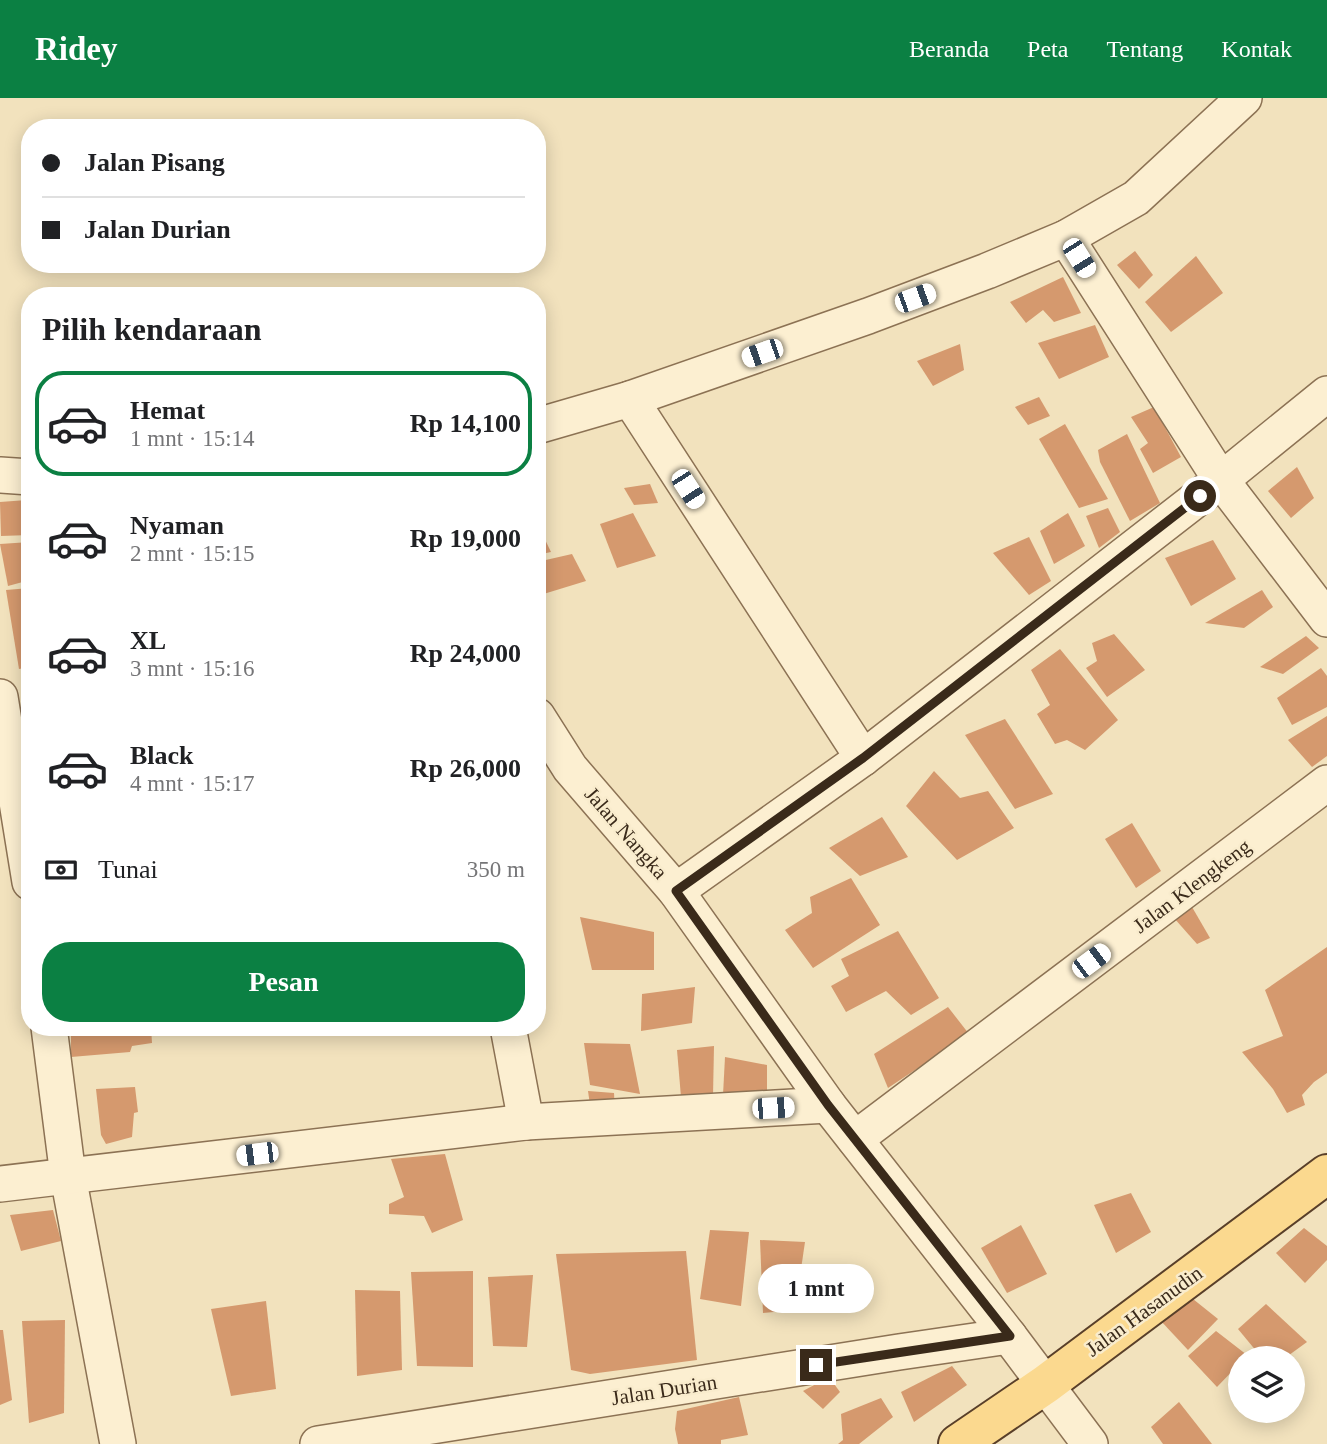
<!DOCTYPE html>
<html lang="id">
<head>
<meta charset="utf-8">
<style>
  body { margin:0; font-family:"Times New Roman",serif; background:#f6f6f6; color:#202124; height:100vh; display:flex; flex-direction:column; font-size:26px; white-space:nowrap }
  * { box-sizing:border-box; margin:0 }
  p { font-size:23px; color:#757577 }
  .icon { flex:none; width:38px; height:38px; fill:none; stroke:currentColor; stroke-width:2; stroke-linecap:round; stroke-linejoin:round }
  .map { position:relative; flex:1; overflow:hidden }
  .details { position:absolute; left:21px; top:189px; width:525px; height:749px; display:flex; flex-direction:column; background:#fff; border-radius:28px; box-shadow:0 4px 18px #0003 }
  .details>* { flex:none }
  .banner { position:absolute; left:21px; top:21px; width:525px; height:154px; border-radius:28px; box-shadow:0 4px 18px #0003; display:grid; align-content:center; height:154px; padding:0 21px; background:#fff }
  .fabs { position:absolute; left:1228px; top:1248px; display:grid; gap:14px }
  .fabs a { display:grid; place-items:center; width:77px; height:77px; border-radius:50%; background:#fff; box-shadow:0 4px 18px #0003; font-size:35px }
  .end { position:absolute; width:32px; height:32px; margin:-16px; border:9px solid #3a2a1a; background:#fff; box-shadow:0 0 0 4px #fff }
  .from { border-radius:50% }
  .bubble { position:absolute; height:49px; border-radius:24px; background:#fff; box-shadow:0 4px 18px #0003; font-size:23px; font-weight:800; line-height:49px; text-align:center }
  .car { position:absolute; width:21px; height:42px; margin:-21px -10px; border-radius:9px; box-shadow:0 0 5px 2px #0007; background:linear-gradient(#fff 24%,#345 0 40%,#fff 0 76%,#345 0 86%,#fff 0) }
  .banner b { display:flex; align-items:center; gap:24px; height:66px; font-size:26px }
  .banner b+b { border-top:2px solid #e0e0e0 }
  .banner i { width:18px; height:18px; background:#202124 }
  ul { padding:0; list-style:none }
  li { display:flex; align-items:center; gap:21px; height:105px; margin:0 14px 10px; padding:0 7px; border:4px solid transparent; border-radius:28px }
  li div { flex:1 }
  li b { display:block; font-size:26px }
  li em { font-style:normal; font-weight:800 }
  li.active { border-color:#0b8043 }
  li>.icon { width:63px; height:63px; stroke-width:1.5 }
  h2 { padding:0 21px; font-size:32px; line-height:84px }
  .pay { display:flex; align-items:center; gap:18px; height:77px; padding:0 21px; font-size:26px }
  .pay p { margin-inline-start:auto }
  .button { display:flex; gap:14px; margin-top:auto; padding:14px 21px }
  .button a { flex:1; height:80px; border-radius:28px; background:#0b8043; color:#fff; font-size:28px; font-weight:800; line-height:80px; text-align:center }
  header { display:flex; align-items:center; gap:42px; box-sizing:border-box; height:98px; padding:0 35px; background:#0b8043; color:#fff }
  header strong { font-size:33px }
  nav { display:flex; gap:38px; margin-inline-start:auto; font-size:24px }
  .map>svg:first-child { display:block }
  .building { fill:#d5996e }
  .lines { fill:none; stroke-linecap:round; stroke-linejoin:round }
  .minor-casing { stroke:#8c7254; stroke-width:38 }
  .major-casing { stroke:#593f29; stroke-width:42 }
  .minor { stroke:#fcefd1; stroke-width:35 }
  .major { stroke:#fbd98f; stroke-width:38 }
  .route { stroke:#3a2a1a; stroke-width:9 }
  .labels { text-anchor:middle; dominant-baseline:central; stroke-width:5; stroke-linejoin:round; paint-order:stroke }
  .street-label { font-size:21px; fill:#3a2a1a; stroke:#f9eccd }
</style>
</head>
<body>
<header>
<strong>Ridey</strong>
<nav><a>Beranda</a><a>Peta</a><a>Tentang</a><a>Kontak</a></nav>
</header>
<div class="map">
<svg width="1327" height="1346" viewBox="0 0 1327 1346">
  <rect width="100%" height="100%" fill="#f2e2bd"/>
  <!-- building -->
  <g class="building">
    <path d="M1135,153l18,24 -14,14 -22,-24z"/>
    <path d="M1196,158l27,37 -52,39 -26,-30z"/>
    <path d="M1063,179l18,36 -27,9 -11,-12 -17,13 -16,-21z"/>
    <path d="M1095,227l14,32 -50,22 -21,-36z"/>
    <path d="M960,246l4,26 -31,16 -16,-25z"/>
    <path d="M1039,299l11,19 -22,9 -13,-18z"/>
    <path d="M1154,309l27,50 -28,16 -13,-24 8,-6 -17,-26z"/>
    <path d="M1065,326l43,75 -29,9 -40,-69z"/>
    <path d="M1127,336l33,69 -30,18 -30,-59 -2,-12z"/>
    <path d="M1297,369l17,31 -23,20 -23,-27z"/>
    <path d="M650,386l8,19 -24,2 -10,-17z"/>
    <path d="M27,402l3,11v24l-29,1 -1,-34z"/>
    <path d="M1108,410l12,24 -21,16 -13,-32z"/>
    <path d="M633,415l23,43 -39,12 -17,-44z"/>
    <path d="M1068,415l17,33 -31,18 -14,-33z"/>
    <path d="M537,425l14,29 -14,3z"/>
    <path d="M1029,439l22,44 -22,14 -36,-42z"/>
    <path d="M1213,442l23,39 -45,27 -26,-48z"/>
    <path d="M30,444v38l-22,6 -8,-42z"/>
    <path d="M572,456l14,27 -49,15v-34z"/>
    <path d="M30,490v79l-11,2 -13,-79z"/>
    <path d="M1262,492l11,17 -29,21 -39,-5z"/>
    <path d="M1114,536l31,36 -38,27 -21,-29 11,-7 -5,-18z"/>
    <path d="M1306,538l13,12 -36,26 -23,-7z"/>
    <path d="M1060,551l58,71 -33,30 -18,-10 -12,4 -18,-30 13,-9 -19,-35z"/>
    <path d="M1321,570l6,8v31l-35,18 -15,-27z"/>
    <path d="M1327,618v40l-15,11 -24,-27z"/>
    <path d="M1005,621l48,75 -38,15 -50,-74z"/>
    <path d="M934,673l26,27 28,-7 26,37 -57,32 -51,-54z"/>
    <path d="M882,719l26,40 -48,19 -31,-28z"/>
    <path d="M1132,725l29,48 -25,17 -31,-49z"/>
    <path d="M851,780l29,47 -67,43 -28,-38 27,-17 -2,-16z"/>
    <path d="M1192,809l18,31 -13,6 -23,-26z"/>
    <path d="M580,819l74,15v38h-62z"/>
    <path d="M898,833l41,67 -28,17 -25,-24 -40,21 -15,-26 18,-10 -8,-17z"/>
    <path d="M1327,849v126l-13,9 -12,13 3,10 -18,8 -14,-24 -31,-37 41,-16 -18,-46z"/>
    <path d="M695,889l-3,36 -51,8 1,-37z"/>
    <path d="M948,909l21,27 -81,54 -14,-34z"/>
    <path d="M71,929h80l1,16 -20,3 -2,6 -59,5z"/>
    <path d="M584,945l46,1 10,50 -50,-9z"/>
    <path d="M714,948l-1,50 -32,1 -4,-47z"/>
    <path d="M725,959l42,8v36l-44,-6z"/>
    <path d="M135,989l3,25 -4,1 -2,24 -26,7 -5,-9 -5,-46z"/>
    <path d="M588,993l26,2 1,19h-24z"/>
    <path d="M445,1056l18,66 -31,13 -8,-17 -35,-2v-10l15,-7 -13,-38z"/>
    <path d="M1131,1095l20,39 -35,21 -22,-48z"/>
    <path d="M53,1112l8,31 -40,10 -11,-36z"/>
    <path d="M1021,1127l26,49 -40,19 -26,-45z"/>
    <path d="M1304,1130l23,18v14l-22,23 -29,-30z"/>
    <path d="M710,1132l39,2 -8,74 -41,-7z"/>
    <path d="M760,1142l45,2 -10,68 -32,3z"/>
    <path d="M686,1153l11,109 -107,14 -19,-4 -15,-116z"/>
    <path d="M473,1173v96l-56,-1 -6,-94z"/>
    <path d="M533,1177l-6,72 -34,-1 -5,-69z"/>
    <path d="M355,1192l45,1 2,79 -45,6z"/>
    <path d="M1188,1197l30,24 -30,31 -28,-30z"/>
    <path d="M266,1203l10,88 -45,7 -20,-87z"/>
    <path d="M1266,1206l41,38 -22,16h-23l-24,-29z"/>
    <path d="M65,1222l-1,93 -35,10 -7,-102z"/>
    <path d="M0,1232h3l9,70 -12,5z"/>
    <path d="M1216,1233l31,24 -6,3v4l-24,25 -29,-31z"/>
    <path d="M952,1268l15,19 -53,37 -13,-30z"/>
    <path d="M829,1279l11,15 -17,17 -20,-18z"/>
    <path d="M739,1299l9,38 -27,5v4h-43l-3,-15 2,-18z"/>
    <path d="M881,1300l12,19 -34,27h-21l5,-4 -2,-26z"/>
    <path d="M1179,1304l33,42h-49l-12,-17z"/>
  </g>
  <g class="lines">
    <!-- minor casing -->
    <g class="minor-casing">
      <g id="minor">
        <path d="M1066,140l155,242 106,139"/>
        <path d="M630,301l233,359"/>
        <path d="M537,328l93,-27 238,-83 119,-45 79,-33 70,-40 108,-100"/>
        <path d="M0,377l30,2"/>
        <path d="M0,599l30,185"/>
        <path d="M537,618l33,52 106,123 152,214 181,231 81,108"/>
        <path d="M676,793l187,-133 358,-278 106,-86"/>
        <path d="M49,929l19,149 50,268"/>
        <path d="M508,929l18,95"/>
        <path d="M855,1041l472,-356"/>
        <path d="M0,1086l526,-62 302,-17"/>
        <path d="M318,1346l581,-92 110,-16"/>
      </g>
    </g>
    <!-- major casing -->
    <g class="major-casing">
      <path id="major" d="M958,1346l88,-60 281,-210"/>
    </g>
    <!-- minor -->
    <use href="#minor" class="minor"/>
    <!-- major -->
    <use href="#major" class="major"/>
  </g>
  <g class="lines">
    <!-- route -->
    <path class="route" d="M816,1267l194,-29 -182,-231 -152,-214 187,-133 337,-262"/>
  </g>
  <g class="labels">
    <!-- street labels -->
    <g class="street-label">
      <text transform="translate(626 735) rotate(49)">Jalan Nangka</text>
      <text transform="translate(1192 788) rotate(-37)">Jalan Klengkeng</text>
      <text transform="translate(1144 1213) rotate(-36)">Jalan Hasanudin</text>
      <text transform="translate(664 1292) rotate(-9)">Jalan Durian</text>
    </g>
  </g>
</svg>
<div class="fabs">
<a><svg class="icon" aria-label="layers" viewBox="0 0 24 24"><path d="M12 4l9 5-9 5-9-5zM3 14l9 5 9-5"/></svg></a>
</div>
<i class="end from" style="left:1200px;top:398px"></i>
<i class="end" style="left:816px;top:1267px"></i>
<div class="bubble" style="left:758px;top:1166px;width:116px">1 mnt</div>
<i class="car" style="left:1079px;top:160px;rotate:148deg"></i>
<i class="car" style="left:915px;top:200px;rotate:70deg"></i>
<i class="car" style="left:762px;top:255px;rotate:251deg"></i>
<i class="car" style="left:688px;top:391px;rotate:147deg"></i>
<i class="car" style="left:1091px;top:863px;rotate:53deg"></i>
<i class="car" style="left:773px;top:1010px;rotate:87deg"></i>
<i class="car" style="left:257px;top:1056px;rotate:263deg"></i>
<div class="banner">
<b><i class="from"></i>Jalan Pisang</b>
<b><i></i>Jalan Durian</b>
</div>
<section class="details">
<h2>Pilih kendaraan</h2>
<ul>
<li class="active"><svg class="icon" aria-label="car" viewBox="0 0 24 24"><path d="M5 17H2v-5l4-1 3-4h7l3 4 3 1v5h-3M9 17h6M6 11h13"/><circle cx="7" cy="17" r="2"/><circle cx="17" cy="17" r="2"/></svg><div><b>Hemat</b><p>1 mnt · 15:14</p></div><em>Rp 14,100</em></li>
<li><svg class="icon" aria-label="car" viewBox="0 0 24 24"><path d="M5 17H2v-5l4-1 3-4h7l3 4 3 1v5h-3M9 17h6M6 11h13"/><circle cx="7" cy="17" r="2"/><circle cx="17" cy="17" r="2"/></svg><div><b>Nyaman</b><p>2 mnt · 15:15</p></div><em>Rp 19,000</em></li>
<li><svg class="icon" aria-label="car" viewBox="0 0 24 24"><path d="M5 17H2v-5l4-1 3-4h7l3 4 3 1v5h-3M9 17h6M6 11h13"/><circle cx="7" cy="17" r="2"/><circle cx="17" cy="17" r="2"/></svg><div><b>XL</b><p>3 mnt · 15:16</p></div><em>Rp 24,000</em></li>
<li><svg class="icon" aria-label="car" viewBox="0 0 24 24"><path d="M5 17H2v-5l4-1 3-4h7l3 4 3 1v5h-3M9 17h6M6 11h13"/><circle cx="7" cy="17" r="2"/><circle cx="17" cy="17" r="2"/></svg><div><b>Black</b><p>4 mnt · 15:17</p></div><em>Rp 26,000</em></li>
</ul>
<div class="pay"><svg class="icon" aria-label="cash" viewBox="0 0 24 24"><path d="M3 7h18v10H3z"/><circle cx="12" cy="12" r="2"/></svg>Tunai<p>350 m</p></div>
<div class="button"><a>Pesan</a></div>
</section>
</div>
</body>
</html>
